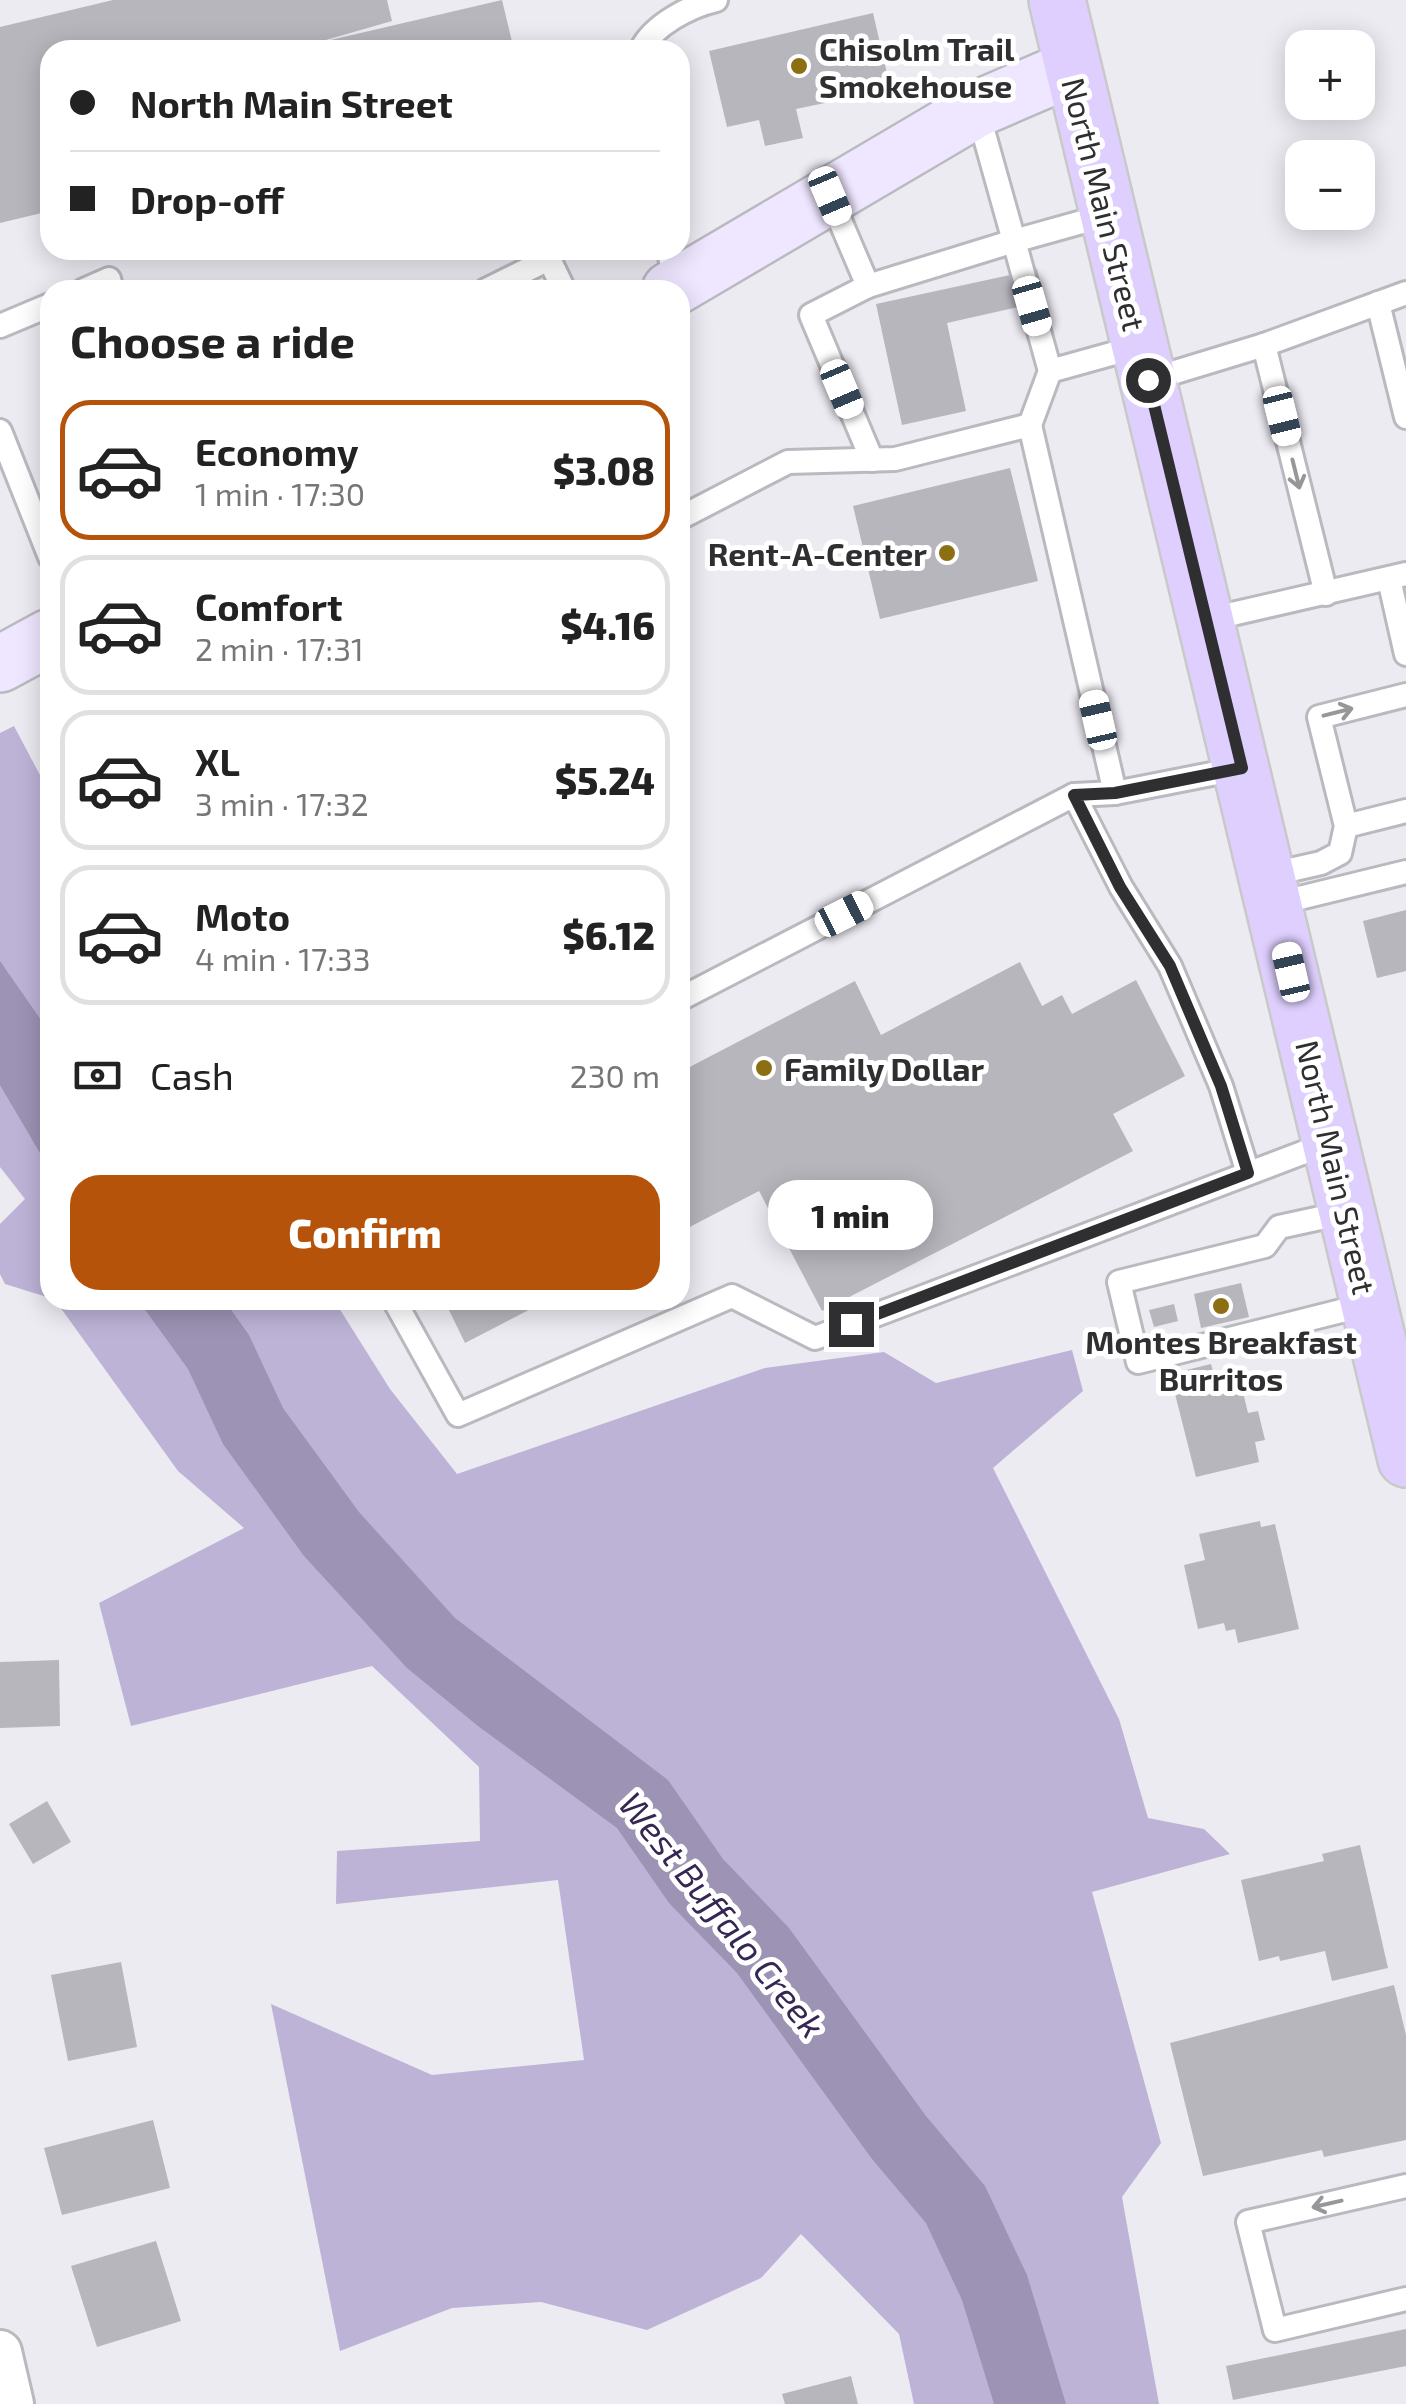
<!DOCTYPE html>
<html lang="en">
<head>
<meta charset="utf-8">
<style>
  body { margin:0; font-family:"Exo 2",sans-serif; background:#f2f2f2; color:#222; height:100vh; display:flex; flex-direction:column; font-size:38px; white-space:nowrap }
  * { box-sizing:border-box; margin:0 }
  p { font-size:32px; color:#767676 }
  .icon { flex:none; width:55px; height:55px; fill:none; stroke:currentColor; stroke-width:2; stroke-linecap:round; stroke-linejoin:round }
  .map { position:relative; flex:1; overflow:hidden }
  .details { position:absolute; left:40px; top:280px; width:650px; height:1030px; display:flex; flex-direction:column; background:#fff; border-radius:30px; box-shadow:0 5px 25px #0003 }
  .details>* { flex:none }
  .hud { position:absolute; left:40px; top:40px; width:650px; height:220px; border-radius:30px; box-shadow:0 5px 25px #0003; display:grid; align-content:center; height:220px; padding:0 30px; background:#fff }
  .fabs { position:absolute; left:1285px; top:30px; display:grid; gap:20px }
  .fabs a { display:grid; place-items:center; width:90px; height:90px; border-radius:20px; background:#fff; box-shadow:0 5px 25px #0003; font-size:50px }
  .end { position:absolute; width:45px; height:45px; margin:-22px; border:12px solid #2f2e31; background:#fff; box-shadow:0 0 0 5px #fff }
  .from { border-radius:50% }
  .bubble { position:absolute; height:70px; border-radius:30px; background:#fff; box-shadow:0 5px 25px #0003; font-size:32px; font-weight:800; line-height:70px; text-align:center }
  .car { position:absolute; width:30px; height:60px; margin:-30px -15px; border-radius:12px; box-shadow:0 0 8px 2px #0007; background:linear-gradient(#fff 24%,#345 0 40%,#fff 0 76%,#345 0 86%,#fff 0) }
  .hud b { display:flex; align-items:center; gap:35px; height:95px; font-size:38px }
  .hud b+b { border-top:2px solid #e0e0e0 }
  .hud i { width:25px; height:25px; background:#222 }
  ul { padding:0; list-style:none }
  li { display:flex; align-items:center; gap:30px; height:140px; margin:0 20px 15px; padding:0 10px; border:5px solid #e0e0e0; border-radius:30px }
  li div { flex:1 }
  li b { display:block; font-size:38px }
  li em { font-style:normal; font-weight:800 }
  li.selected { border-color:#b45309 }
  li>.icon { width:90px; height:90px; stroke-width:1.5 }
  h2 { padding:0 30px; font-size:45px; line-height:120px }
  .pay { display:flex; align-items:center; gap:25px; height:110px; padding:0 30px; font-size:38px }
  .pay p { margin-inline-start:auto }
  .primary-button { display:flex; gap:20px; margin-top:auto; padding:20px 30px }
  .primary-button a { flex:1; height:115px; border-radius:30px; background:#b45309; color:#fff; font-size:40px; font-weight:800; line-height:115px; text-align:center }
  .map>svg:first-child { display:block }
  .green { fill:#bdb3d7 }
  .water { fill:#9d93b5 }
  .building { fill:#b7b6bd }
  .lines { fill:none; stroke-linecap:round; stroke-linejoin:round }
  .lane-casing { stroke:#bbb9c0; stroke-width:28 }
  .street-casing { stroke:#bbb9c0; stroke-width:48 }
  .secondary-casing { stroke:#bbb9c0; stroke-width:60 }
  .primary-casing { stroke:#c9c9c9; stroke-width:60 }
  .lane { stroke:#fff; stroke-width:22 }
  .street { stroke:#fff; stroke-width:42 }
  .secondary { stroke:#efe7ff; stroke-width:55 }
  .primary { stroke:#dfcffe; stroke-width:55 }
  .oneway { stroke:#979698 }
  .route { stroke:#2f2e31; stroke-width:12 }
  .poi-dot { fill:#8d6f13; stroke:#fff; stroke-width:4 }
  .labels { text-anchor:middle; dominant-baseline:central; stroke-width:10; stroke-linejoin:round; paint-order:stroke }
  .poi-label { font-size:32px; font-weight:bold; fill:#2f2e31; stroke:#fff; text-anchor:start }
  .street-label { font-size:32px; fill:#2f2e31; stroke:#fff }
  .water-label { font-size:35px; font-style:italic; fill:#372654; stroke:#fff }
</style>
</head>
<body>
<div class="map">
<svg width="1406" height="2404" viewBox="0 0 1406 2404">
  <rect width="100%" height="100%" fill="#edebf2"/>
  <!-- green -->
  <g class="green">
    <path d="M14,726l36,68v504l-45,-14 -5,-10v-50l25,-25 -25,-32v-434z"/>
    <path d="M55,1300h279l56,89 67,85 308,-106 119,-16 52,31 136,-33 11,41 -90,77 126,251 29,99 56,11 26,25 -138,38 69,251 -39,54 37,207h-245l-15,-70 -98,-100 -40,44 -114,52 -106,-28 -89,6 -112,43 -69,-347 161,71 152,-15 -26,-180 -222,24 1,-53 143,-10 -1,-74 -107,-101 -241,60 -32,-123 145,-75 -66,-57z"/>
  </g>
  <!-- water -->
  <g class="water">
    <path d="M0,961l50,72v137l-50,-85z"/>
    <path d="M138,1300h86l25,35 34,73 76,104 96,106 213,162 55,79 66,69 137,188 59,70 42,89 39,129h-72l-32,-104 -36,-77 -54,-64 -135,-186 -68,-70 -52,-75 -139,-102 -71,-58 -103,-112 -81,-112 -35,-75z"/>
  </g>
  <!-- building -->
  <g class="building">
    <path d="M113,0h274l5,21 -101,29h-241v161l-50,12v-196z"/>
    <path d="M502,0l12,50h-222v-1z"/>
    <path d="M873,13l16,69 -37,8 2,7 -58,12 7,29 -38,8 -6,-26 -32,7 -18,-76z"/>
    <path d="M1037,269l8,32 -98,22 19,88 -64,14 -26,-121z"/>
    <path d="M1010,468l28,113 -158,38 -27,-113z"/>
    <path d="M1406,910v61l-29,7 -14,-57z"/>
    <path d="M1020,962l22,44 20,-11 10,19 64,-34 49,96 -72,38 20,37 -311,160 -63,-120 -79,41v-160l175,-91 26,54z"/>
    <path d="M1241,1283l8,34 -48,11 -7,-34z"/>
    <path d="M444,1300h104l-83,43z"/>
    <path d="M1174,1304l4,17 -24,6 -5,-17z"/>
    <path d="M1211,1364l8,30 23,-6 6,25 10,-2 7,29 -10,2 4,20 -63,15 -26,-103z"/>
    <path d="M1260,1521l1,6 14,-3 24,105 -61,14 -3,-14 -9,2 -2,-8 -26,6 -14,-64 21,-5 -6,-26z"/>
    <path d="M59,1660l1,66 -60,2v-66z"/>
    <path d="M47,1801l24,41 -38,22 -24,-40z"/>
    <path d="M1360,1845l28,123 -56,13 -7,-30 -45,10 -1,-5 -20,5 -18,-81 83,-19 -2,-7z"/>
    <path d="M121,1962l16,85 -69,14 -17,-86z"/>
    <path d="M1394,1985l12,50v105l-82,17 -2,-7 -119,26 -33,-133z"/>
    <path d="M153,2120l17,68 -108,27 -18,-67z"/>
    <path d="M156,2241l25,80 -84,26 -26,-81z"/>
    <path d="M1406,2329v37l-173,34 -7,-34z"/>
    <path d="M851,2376l7,28h-73l-3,-10z"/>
  </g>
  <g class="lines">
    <!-- lane casing -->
    <g class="lane-casing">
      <g id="lane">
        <path d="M641,50c12,-25 49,-44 75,-50"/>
        <path d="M830,197l38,89 146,-45 -37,-132"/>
        <path d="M1107,215l-93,26 36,130 90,-25"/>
        <path d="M668,250l10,36"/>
        <path d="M549,259l15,31"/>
        <path d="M868,286l-57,29 61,145"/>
        <path d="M84,290l25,-11 3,11"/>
        <path d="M486,290l63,-31 -4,-9"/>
        <path d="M1378,303l28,114"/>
        <path d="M0,326l50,-21"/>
        <path d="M1264,345l62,249"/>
        <path d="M1149,380l115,-35 142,-52"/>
        <path d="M1030,425l85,368"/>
        <path d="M0,431l50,126"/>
        <path d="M680,518l108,-56 107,-3 135,-34 20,-54"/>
        <path d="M1389,579l17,75"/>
        <path d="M1206,620l200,-46"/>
        <path d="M1074,795l47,92 49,79 51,120 27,87"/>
        <path d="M1346,826l60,-15"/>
        <path d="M1268,875l53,-12 19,-10 6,-27 -27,-109 87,-22"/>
        <path d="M1275,904l131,-32"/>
        <path d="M680,999l394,-204 41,-2 127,-25"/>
        <path d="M1348,1212l-69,15 -14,19 -146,36 19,80 231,-58"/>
        <path d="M394,1300l64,115 274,-119 83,42 516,-196"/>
        <path d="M1406,2186l-158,36 27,108 131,-31"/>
      </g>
    </g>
    <!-- street casing -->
    <g class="street-casing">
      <path id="street" d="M0,2352l12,52"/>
    </g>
    <!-- secondary casing -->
    <g class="secondary-casing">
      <g id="secondary">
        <path d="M670,290l307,-181 95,-41"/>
        <path d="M0,664l50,-27"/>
      </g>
    </g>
    <!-- primary casing -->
    <g class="primary-casing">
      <path id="primary" d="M1057,0l349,1459"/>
    </g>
    <!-- lane -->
    <use href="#lane" class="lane"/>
    <!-- street -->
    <use href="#street" class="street"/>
    <!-- secondary -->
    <use href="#secondary" class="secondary"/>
    <!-- primary -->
    <use href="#primary" class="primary"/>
  </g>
  <!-- one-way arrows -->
  <defs><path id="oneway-shaft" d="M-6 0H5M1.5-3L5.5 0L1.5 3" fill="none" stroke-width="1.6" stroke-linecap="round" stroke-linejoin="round" transform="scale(2.5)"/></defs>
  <g class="oneway">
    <use href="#oneway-shaft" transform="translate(1296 474) rotate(76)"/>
    <use href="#oneway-shaft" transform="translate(1338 712) rotate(-14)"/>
    <use href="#oneway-shaft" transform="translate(1327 2204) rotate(167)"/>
  </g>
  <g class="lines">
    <!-- route -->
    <path class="route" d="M851,1324l397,-151 -27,-87 -51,-120 -50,-79 -46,-92 41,-2 127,-25 -94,-388"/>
  </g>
  <!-- markers -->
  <g class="poi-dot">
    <circle cx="799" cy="66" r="10"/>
    <circle cx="947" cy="553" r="10"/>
    <circle cx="764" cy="1068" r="10"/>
    <circle cx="1221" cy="1306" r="10"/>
  </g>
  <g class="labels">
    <!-- poi labels -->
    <g class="poi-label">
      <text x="819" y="48">Chisolm Trail<tspan x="819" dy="37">Smokehouse</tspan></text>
      <text x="927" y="553" text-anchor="end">Rent-A-Center</text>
      <text x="784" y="1068">Family Dollar</text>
      <text x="1221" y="1341" text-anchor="middle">Montes Breakfast<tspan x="1221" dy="37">Burritos</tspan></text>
    </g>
    <!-- street labels -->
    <g class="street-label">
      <text transform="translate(1105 204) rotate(76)">North Main Street</text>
      <text transform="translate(1337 1167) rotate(77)">North Main Street</text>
    </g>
    <!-- water labels -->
    <g class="water-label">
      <text transform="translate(723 1914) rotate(51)">West Buffalo Creek</text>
    </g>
  </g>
</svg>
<div class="fabs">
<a>+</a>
<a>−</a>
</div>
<i class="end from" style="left:1148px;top:380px"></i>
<i class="end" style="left:851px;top:1324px"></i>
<div class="bubble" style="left:768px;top:1180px;width:165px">1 min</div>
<i class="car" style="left:830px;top:196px;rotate:157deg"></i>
<i class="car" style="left:1032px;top:306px;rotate:164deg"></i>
<i class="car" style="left:842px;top:389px;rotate:157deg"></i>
<i class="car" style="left:1282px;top:416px;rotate:166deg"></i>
<i class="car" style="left:1098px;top:720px;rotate:347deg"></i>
<i class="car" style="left:844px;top:914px;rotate:63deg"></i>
<i class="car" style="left:1291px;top:972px;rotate:347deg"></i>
<div class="hud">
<b><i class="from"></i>North Main Street</b>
<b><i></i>Drop-off</b>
</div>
<section class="details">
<h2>Choose a ride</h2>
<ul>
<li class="selected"><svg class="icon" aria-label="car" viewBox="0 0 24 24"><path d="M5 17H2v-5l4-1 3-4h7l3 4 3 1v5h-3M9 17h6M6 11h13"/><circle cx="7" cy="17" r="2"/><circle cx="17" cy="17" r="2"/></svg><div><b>Economy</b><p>1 min · 17:30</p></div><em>$3.08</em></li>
<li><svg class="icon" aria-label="car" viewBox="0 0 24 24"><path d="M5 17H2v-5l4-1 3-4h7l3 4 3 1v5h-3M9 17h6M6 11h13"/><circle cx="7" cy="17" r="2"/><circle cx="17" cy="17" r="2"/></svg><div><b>Comfort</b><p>2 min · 17:31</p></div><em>$4.16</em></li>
<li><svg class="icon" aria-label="car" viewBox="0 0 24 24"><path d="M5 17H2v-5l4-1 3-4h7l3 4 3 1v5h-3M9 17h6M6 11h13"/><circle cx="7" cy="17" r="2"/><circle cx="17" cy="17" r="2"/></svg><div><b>XL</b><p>3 min · 17:32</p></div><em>$5.24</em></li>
<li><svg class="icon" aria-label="car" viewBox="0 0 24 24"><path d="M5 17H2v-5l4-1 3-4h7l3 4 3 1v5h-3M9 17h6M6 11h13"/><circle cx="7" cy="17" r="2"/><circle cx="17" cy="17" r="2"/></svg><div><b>Moto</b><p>4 min · 17:33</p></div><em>$6.12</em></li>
</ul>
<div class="pay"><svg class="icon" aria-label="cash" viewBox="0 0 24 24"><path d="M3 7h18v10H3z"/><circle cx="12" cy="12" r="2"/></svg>Cash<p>230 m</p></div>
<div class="primary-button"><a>Confirm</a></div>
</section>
</div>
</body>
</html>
